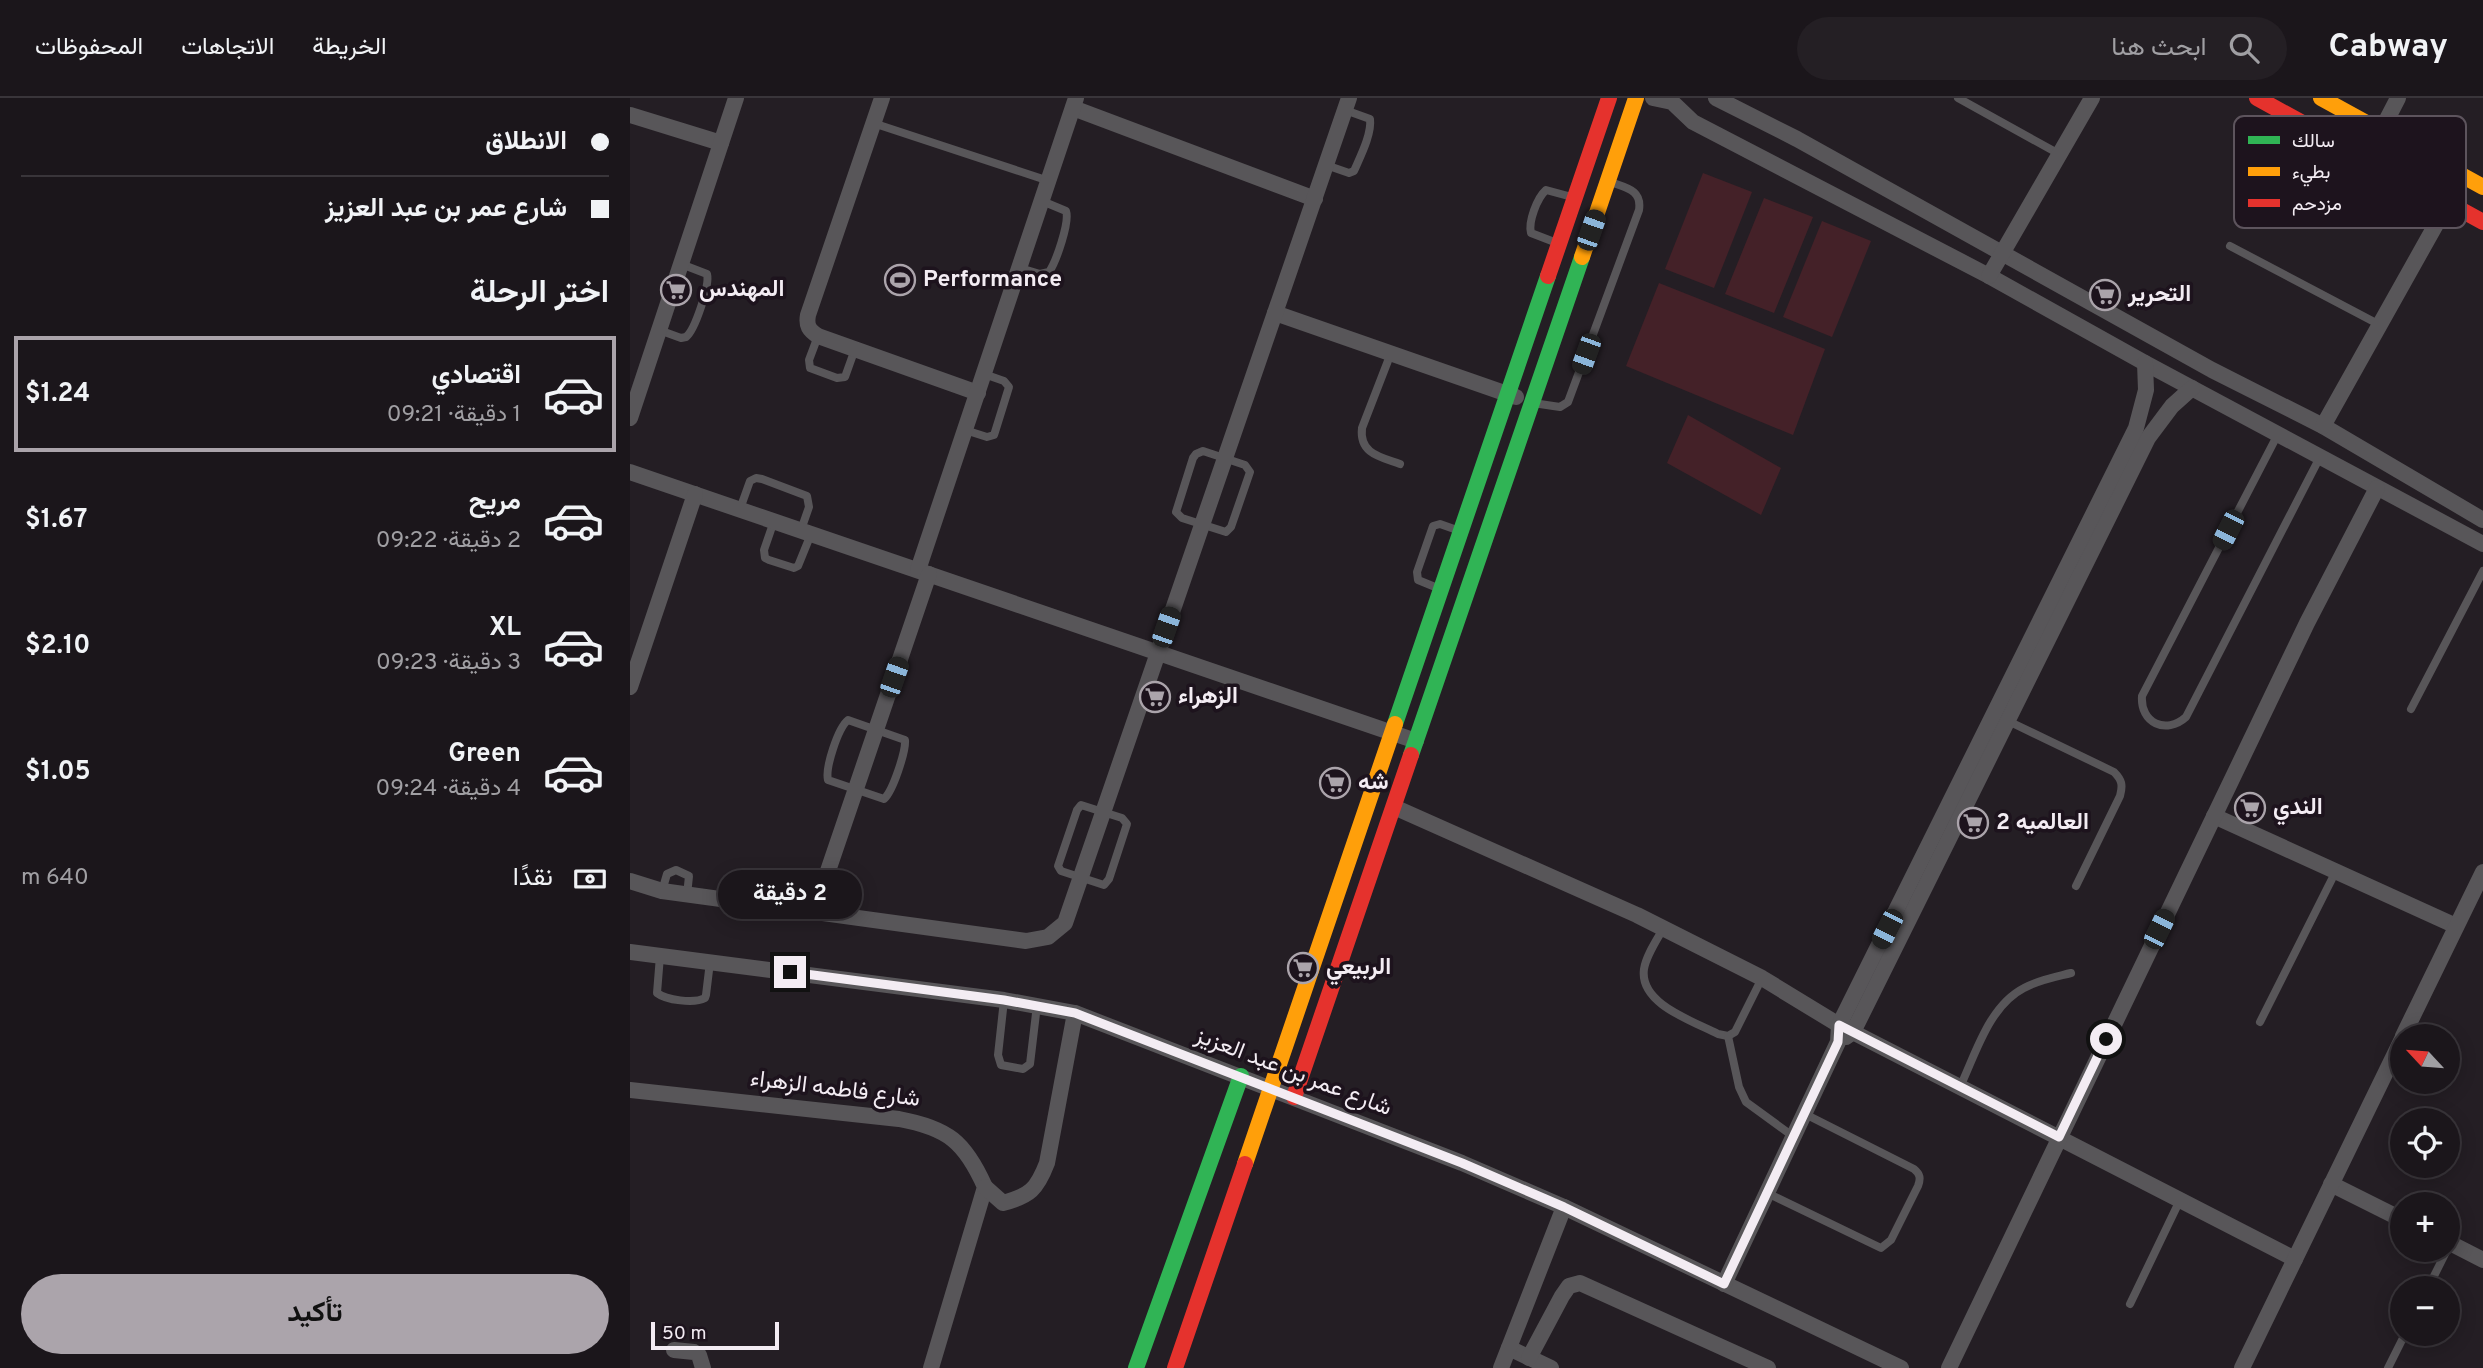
<!DOCTYPE html>
<html lang="ar">
<head>
<meta charset="utf-8">
<style>
  body { margin:0; font-family:Overpass,Vazirmatn,sans-serif; background:#241f24; color:#f1f3f6; direction:rtl; height:100vh; display:flex; flex-direction:column; font-size:26px; white-space:nowrap }
  * { box-sizing:border-box; margin:0 }
  p { font-size:23px; color:#a09fa3 }
  .icon { flex:none; width:38px; height:38px; fill:none; stroke:currentColor; stroke-width:2; stroke-linecap:round; stroke-linejoin:round }
  .map { position:relative; flex:1; overflow:hidden; direction:ltr }
  .side { display:flex; flex-direction:column; background:#1b161b; width:630px }
  .side>* { flex:none }
  .banner { display:grid; align-content:center; height:154px; padding:0 21px; background:#1b161b }
  .needle { width:46px; rotate:296deg }
  .buttons { position:absolute; left:1760px; top:926px; display:grid; gap:14px }
  .buttons a { display:grid; place-items:center; width:70px; height:70px; border-radius:50%; background:#1b161b; box-shadow:0 4px 18px #0003,0 0 0 2px #39353a; font-size:35px }
  .scale { position:absolute; left:21px; bottom:18px; width:128px; box-sizing:border-box; padding-left:7px; border:4px solid #f3ecf3; border-top:0; font-size:19px; line-height:24px; white-space:nowrap; color:#f3ecf3; -webkit-text-stroke:5px #1d131d; paint-order:stroke }
  .end { position:absolute; width:32px; height:32px; margin:-16px; border:9px solid #f3ecf3; background:#111; box-shadow:0 0 0 4px #111 }
  .from { border-radius:50% }
  .bubble { position:absolute; height:49px; border-radius:24px; background:#1b161b; box-shadow:0 4px 18px #0003,0 0 0 2px #39353a; font-size:23px; font-weight:700; line-height:49px; text-align:center; direction:rtl }
  .car { position:absolute; width:21px; height:42px; margin:-21px -10px; border-radius:9px; box-shadow:0 0 5px 2px #0007; background:linear-gradient(#222 24%,#8ab4d8 0 40%,#222 0 76%,#8ab4d8 0 86%,#222 0) }
  .banner b { display:flex; align-items:center; gap:24px; height:66px; font-size:26px }
  .banner b+b { border-top:2px solid #39353a }
  .banner i { width:18px; height:18px; background:#f1f3f6 }
  ul { padding:0; list-style:none }
  li { display:flex; align-items:center; gap:21px; height:116px; margin:0 14px 10px; padding:0 7px; border:4px solid transparent; border-radius:0px }
  li div { flex:1 }
  li b { display:block; font-size:26px }
  li em { font-style:normal; font-weight:700 }
  li.selected { border-color:#aba4ab }
  li>.icon { width:63px; height:63px; stroke-width:1.5 }
  h2 { padding:0 21px; font-size:32px; line-height:84px }
  .pay { display:flex; align-items:center; gap:18px; height:77px; padding:0 21px; font-size:26px }
  .pay p { margin-inline-start:auto }
  .primary-button { display:flex; gap:14px; margin-top:auto; padding:14px 21px }
  .primary-button a { flex:1; height:80px; border-radius:42px; background:#aba4ab; color:#111; font-size:28px; font-weight:700; line-height:80px; text-align:center }
  header { display:flex; align-items:center; gap:42px; box-sizing:border-box; height:98px; padding:0 35px; background:#1b161b; border-bottom:2px solid #39353a }
  header strong { font-size:33px }
  nav { display:flex; gap:38px; margin-inline-start:auto; font-size:24px }
  .search { width:490px; height:63px; background:#241f24; display:flex; align-items:center; gap:18px; box-sizing:border-box; padding:0 24px; border-radius:38px; color:#a09fa3; font-size:26px }
  main { display:flex; flex:1; min-height:0 }
  .map>svg:first-child { display:block }
  .green { fill:#442128 }
  .lines { fill:none; stroke-linecap:round; stroke-linejoin:round }
  .lane { stroke:#585659; stroke-width:8 }
  .street { stroke:#585659; stroke-width:16 }
  .fast { stroke:#30b455; stroke-width:16 }
  .slow { stroke:#ff9f0a; stroke-width:16 }
  .jam { stroke:#e5322d; stroke-width:16 }
  .route { stroke:#f3ecf3; stroke-width:9 }
  .labels { text-anchor:middle; dominant-baseline:central; stroke-width:7; stroke-linejoin:round; paint-order:stroke }
  .poi-label { font-size:23px; font-weight:bold; fill:#f3ecf3; stroke:#1d131d; text-anchor:start }
  .street-label { font-size:23px; fill:#f3ecf3; stroke:#1d131d }
  .key { fill:#1d131d; stroke:#5d545d; stroke-width:2 }
  .key-label { font-size:19px; fill:#f3ecf3 }
</style>
</head>
<body>
<header>
<strong>Cabway</strong>
<div class="search"><svg class="icon" aria-label="search" viewBox="0 0 24 24"><circle cx="10" cy="10" r="6"/><path d="M15 15l6 6"/></svg>ابحث هنا</div>
<nav><a>الخريطة</a><a>الاتجاهات</a><a>المحفوظات</a></nav>
</header>
<main>
<div class="map">
<svg width="1853" height="1270" viewBox="0 0 1853 1270">
  <rect width="100%" height="100%" fill="#241e24"/>
  <!-- green -->
  <g class="green">
    <path d="M1073,75l49,19 -38,96 -49,-19z"/>
    <path d="M1134,100l49,19 -39,96 -49,-19z"/>
    <path d="M1192,123l49,20 -39,96 -49,-20z"/>
    <path d="M1029,185l166,66 -32,86 -167,-69z"/>
    <path d="M1058,317l93,53 -20,47 -94,-52z"/>
  </g>
  <g class="lines">
    <!-- lane -->
    <g class="lane">
      <path d="M1328,0l103,57"/>
      <path d="M243,25l176,58"/>
      <path d="M696,67l23,8 5,-2c6,-14 18,-37 16,-52l-25,-9"/>
      <path d="M927,145l-26,-10c-3,-11 6,-35 15,-43l26,7"/>
      <path d="M1600,148l150,79"/>
      <path d="M390,170l20,6 9,-2c7,-10 21,-50 17,-61l-24,-10"/>
      <path d="M29,232l22,8 5,-1c9,-7 24,-52 21,-63l-26,-10"/>
      <path d="M188,238l-9,24 1,8 27,10 8,-1 10,-28"/>
      <path d="M761,255l-29,75c-3,26 19,29 38,36"/>
      <path d="M903,305l27,4 8,-5 71,-192c3,-20 -12,-22 -29,-28"/>
      <path d="M335,332l22,7 7,-2 1,-3 14,-45 -5,-6 -20,-7"/>
      <path d="M1648,336l-136,262c-2,27 24,39 44,21l134,-260"/>
      <path d="M573,353l42,14 5,7 -19,55 -5,5 -44,-14 -6,-6 17,-54 3,-4z"/>
      <path d="M110,411l10,-28 6,-3 6,1 45,17 2,11 -8,23"/>
      <path d="M144,423l-10,29 1,8 4,2 25,8 4,-2 13,-32"/>
      <path d="M810,491l-22,-9 -1,-8 16,-46 7,-2 17,6"/>
      <path d="M1781,611l72,-138"/>
      <path d="M218,622l57,20c1,11 -12,51 -21,59l-56,-19c-3,-12 10,-52 20,-60z"/>
      <path d="M1376,622l108,52c8,8 9,13 6,24l-44,90"/>
      <path d="M451,707l41,13 5,6 -18,55 -5,6 -43,-14 -3,-5 19,-56z"/>
      <path d="M32,793l5,-17 9,-4 13,6 -2,19"/>
      <path d="M1033,831c-7,12 -17,27 -19,40 -5,35 49,52 74,65l10,2 7,-4 27,-54"/>
      <path d="M30,858l-3,37c9,7 37,11 48,5l1,-3 4,-33"/>
      <path d="M374,902l-6,55 3,10 22,4 7,-5 7,-59"/>
      <path d="M1630,924l76,-151"/>
      <path d="M1098,938l11,51 7,15 48,35"/>
      <path d="M1330,989c16,-34 29,-81 64,-99 14,-8 31,-11 47,-15"/>
      <path d="M1137,1095l114,55 10,-8 27,-54c3,-8 2,-12 -4,-17l-109,-55"/>
      <path d="M1798,1190l19,-38"/>
      <path d="M1500,1206l50,-104"/>
      <path d="M1758,1270l17,-34"/>
    </g>
    <!-- street -->
    <g class="street">
      <path d="M252,0l-74,217c-2,11 1,15 10,21l160,57"/>
      <path d="M1023,0l19,4 21,20 296,154 156,87 338,181"/>
      <path d="M1086,0l81,41 415,231 111,56 160,94"/>
      <path d="M443,10l242,91"/>
      <path d="M0,17l91,28"/>
      <path d="M1751,33l17,-33"/>
      <path d="M1359,178l103,-178"/>
      <path d="M645,215l241,84"/>
      <path d="M0,320l106,-320"/>
      <path d="M1693,328l125,-223"/>
      <path d="M0,374l786,269"/>
      <path d="M288,472l158,-472"/>
      <path d="M0,589l65,-193"/>
      <path d="M764,709l243,108 125,63 77,47 456,234"/>
      <path d="M1584,718l242,110"/>
      <path d="M0,783l32,10 364,50 22,-4 17,-14 284,-825"/>
      <path d="M184,814l115,-338"/>
      <path d="M0,854l374,48 71,13 387,150 102,44 337,161"/>
      <path d="M1773,938l80,-164"/>
      <path d="M1216,939l7,-5 295,-594 24,-32 20,-18"/>
      <path d="M0,992l269,29c49,9 66,23 86,68l-54,181"/>
      <path d="M1701,1086l72,36"/>
      <path d="M355,1089l18,16c27,-7 34,-14 44,-40l28,-150"/>
      <path d="M1818,1144l35,18"/>
      <path d="M1094,1186l114,-242 1,-17 297,-597 10,-38 -1,-27"/>
      <path d="M879,1250l42,20"/>
      <path d="M44,1252l20,2 5,3 4,13"/>
      <path d="M899,1260l33,-62 7,-10 11,-3 188,85"/>
      <path d="M871,1270l63,-161"/>
      <path d="M1319,1270l358,-745 70,-135"/>
      <path d="M1612,1270l161,-331"/>
    </g>
    <!-- fast -->
    <g class="fast">
      <path d="M765,626l153,-448"/>
      <path d="M781,657l171,-498"/>
      <path d="M506,1270l105,-292"/>
    </g>
    <!-- slow -->
    <g class="slow">
      <path d="M1691,0l162,89"/>
      <path d="M952,159l54,-159"/>
      <path d="M615,1066l150,-440"/>
    </g>
    <!-- jam -->
    <g class="jam">
      <path d="M1627,0l226,124"/>
      <path d="M918,178l61,-178"/>
      <path d="M664,999l117,-342"/>
      <path d="M545,1270l70,-204"/>
    </g>
  </g>
  <g class="lines">
    <!-- route -->
    <path class="route" d="M160,874l214,28 71,13 387,150 102,44 160,77 114,-242 1,-17 220,112 47,-98"/>
  </g>
  <!-- icons -->
  <defs>
    <g id="stadium-ring" transform="scale(1.575)"><circle r="9.5" fill="#1d131d" stroke="#aba4ab" stroke-width="1.5"/><path d="M0-5a6.5 5 0 1 0 0 10a6.5 5 0 1 0 0-10ZM-3.5-1.8h7v3.6h-7Z" fill="#aba4ab"/></g>
    <g id="supermarket-ring" transform="scale(1.575)"><circle r="9.5" fill="#1d131d" stroke="#aba4ab" stroke-width="1.5"/><path d="M-6-5.5h2.5l.6 2H6L4.5 2H-2.5L-4.4-4H-6ZM-1.5 3.2a1.3 1.3 0 1 0 .1 0ZM3 3.2a1.3 1.3 0 1 0 .1 0Z" fill="#aba4ab"/></g>
  </defs>
  <g fill-rule="evenodd">
    <use href="#stadium-ring" x="270" y="182"/>
    <use href="#supermarket-ring" x="46" y="192"/>
    <use href="#supermarket-ring" x="1475" y="197"/>
    <use href="#supermarket-ring" x="525" y="599"/>
    <use href="#supermarket-ring" x="705" y="685"/>
    <use href="#supermarket-ring" x="1620" y="710"/>
    <use href="#supermarket-ring" x="1343" y="725"/>
    <use href="#supermarket-ring" x="673" y="870"/>
  </g>
  <g class="labels">
    <!-- poi labels -->
    <g class="poi-label">
      <text x="293" y="182">Performance</text>
      <text x="69" y="192">المهندس</text>
      <text x="1498" y="197">التحرير</text>
      <text x="548" y="599">الزهراء</text>
      <text x="728" y="685">شه</text>
      <text x="1643" y="710">الندي</text>
      <text x="1366" y="725">العالميه 2</text>
      <text x="696" y="870">الربيعي</text>
    </g>
    <!-- street labels -->
    <g class="street-label">
      <text transform="translate(663 975) rotate(21)">شارع عمر بن عبد العزيز</text>
      <text transform="translate(205 992) rotate(7)">شارع فاطمه الزهراء</text>
    </g>
  </g>
  <!-- legend -->
  <rect x="1604" y="18" width="232" height="112" rx="10" class="key"/>
  <rect x="1618" y="38" width="32" height="8" fill="#30b455"/>
  <rect x="1618" y="69" width="32" height="9" fill="#ff9f0a"/>
  <rect x="1618" y="101" width="32" height="8" fill="#e5322d"/>
  <g class="key-label">
    <text x="1662" y="49">سالك</text>
    <text x="1662" y="80">بطيء</text>
    <text x="1662" y="112">مزدحم</text>
  </g>
</svg>
<div class="buttons">
<a><svg class="needle" viewBox="-14 -14 28 28"><path d="M0-13l5 13h-10z" fill="#e53935"/><path d="M0 13l5-13h-10z" fill="#a09fa3"/></svg></a>
<a><svg class="icon" aria-label="locate" viewBox="0 0 24 24"><circle cx="12" cy="12" r="6"/><path d="M12 2v4M12 18v4M2 12h4M18 12h4"/></svg></a>
<a>+</a>
<a>−</a>
</div>
<div class="scale">50 m</div>
<i class="end from" style="left:1476px;top:941px"></i>
<i class="end" style="left:160px;top:874px"></i>
<div class="bubble" style="left:88px;top:772px;width:144px">2 دقيقة</div>
<i class="car" style="left:961px;top:132px;rotate:19deg"></i>
<i class="car" style="left:956px;top:256px;rotate:200deg"></i>
<i class="car" style="left:1598px;top:432px;rotate:207deg"></i>
<i class="car" style="left:536px;top:529px;rotate:19deg"></i>
<i class="car" style="left:264px;top:579px;rotate:19deg"></i>
<i class="car" style="left:1257px;top:831px;rotate:207deg"></i>
<i class="car" style="left:1529px;top:831px;rotate:26deg"></i>
</div>
<section class="side">
<div class="banner">
<b><i class="from"></i>الانطلاق</b>
<b><i></i>شارع عمر بن عبد العزيز</b>
</div>
<h2>اختر الرحلة</h2>
<ul>
<li class="selected"><svg class="icon" aria-label="car" viewBox="0 0 24 24"><path d="M5 17H2v-5l4-1 3-4h7l3 4 3 1v5h-3M9 17h6M6 11h13"/><circle cx="7" cy="17" r="2"/><circle cx="17" cy="17" r="2"/></svg><div><b>اقتصادي</b><p>1 دقيقة · 09:21</p></div><em>$1.24</em></li>
<li><svg class="icon" aria-label="car" viewBox="0 0 24 24"><path d="M5 17H2v-5l4-1 3-4h7l3 4 3 1v5h-3M9 17h6M6 11h13"/><circle cx="7" cy="17" r="2"/><circle cx="17" cy="17" r="2"/></svg><div><b>مريح</b><p>2 دقيقة · 09:22</p></div><em>$1.67</em></li>
<li><svg class="icon" aria-label="car" viewBox="0 0 24 24"><path d="M5 17H2v-5l4-1 3-4h7l3 4 3 1v5h-3M9 17h6M6 11h13"/><circle cx="7" cy="17" r="2"/><circle cx="17" cy="17" r="2"/></svg><div><b>XL</b><p>3 دقيقة · 09:23</p></div><em>$2.10</em></li>
<li><svg class="icon" aria-label="car" viewBox="0 0 24 24"><path d="M5 17H2v-5l4-1 3-4h7l3 4 3 1v5h-3M9 17h6M6 11h13"/><circle cx="7" cy="17" r="2"/><circle cx="17" cy="17" r="2"/></svg><div><b>Green</b><p>4 دقيقة · 09:24</p></div><em>$1.05</em></li>
</ul>
<div class="pay"><svg class="icon" aria-label="cash" viewBox="0 0 24 24"><path d="M3 7h18v10H3z"/><circle cx="12" cy="12" r="2"/></svg>نقدًا<p>640 m</p></div>
<div class="primary-button"><a>تأكيد</a></div>
</section>
</main>
</body>
</html>
